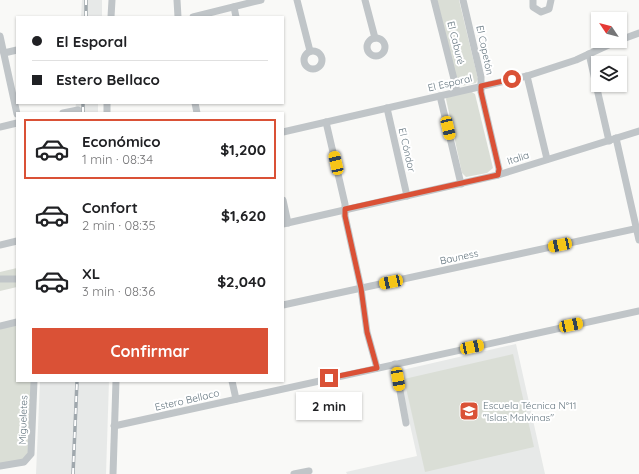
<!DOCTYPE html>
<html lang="es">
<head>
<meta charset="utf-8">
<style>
  body { margin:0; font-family:Quicksand,sans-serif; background:#f2f2f2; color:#202124; height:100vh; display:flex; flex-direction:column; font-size:15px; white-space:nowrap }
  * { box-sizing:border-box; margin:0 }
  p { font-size:13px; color:#757577 }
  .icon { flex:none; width:22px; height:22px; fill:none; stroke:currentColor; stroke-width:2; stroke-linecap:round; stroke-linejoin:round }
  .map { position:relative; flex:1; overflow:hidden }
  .details { position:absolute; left:16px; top:112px; width:268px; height:270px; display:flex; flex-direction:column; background:#fff; border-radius:0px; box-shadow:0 1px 3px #0004 }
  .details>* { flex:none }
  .guide { position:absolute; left:16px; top:16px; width:268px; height:88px; border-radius:0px; box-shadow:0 1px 3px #0004; display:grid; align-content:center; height:88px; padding:0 16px; background:#fff }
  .needle { width:26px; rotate:305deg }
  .tools { position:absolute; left:591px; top:12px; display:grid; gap:8px }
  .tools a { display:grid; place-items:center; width:36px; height:36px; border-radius:0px; background:#fff; box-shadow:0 1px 3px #0004; font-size:20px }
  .end { position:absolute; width:18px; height:18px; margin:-9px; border:5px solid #da5136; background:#fff; box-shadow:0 0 0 2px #fff }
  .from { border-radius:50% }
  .bubble { position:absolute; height:28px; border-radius:0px; background:#fff; box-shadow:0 1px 3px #0004; font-size:13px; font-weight:700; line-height:28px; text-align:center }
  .car { position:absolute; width:12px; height:24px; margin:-12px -6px; border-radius:5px; box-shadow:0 0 3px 1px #0007; background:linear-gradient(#f5c518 24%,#345 0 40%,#f5c518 0 76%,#345 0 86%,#f5c518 0) }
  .guide b { display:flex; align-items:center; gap:14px; height:38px; font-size:15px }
  .guide b+b { border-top:1px solid #e0e0e0 }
  .guide i { width:10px; height:10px; background:#202124 }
  ul { padding:7px 0 0; list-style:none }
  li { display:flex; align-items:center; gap:12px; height:60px; margin:0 8px 6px; padding:0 8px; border:2px solid transparent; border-radius:0px }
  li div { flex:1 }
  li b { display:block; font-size:15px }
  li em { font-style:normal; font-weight:700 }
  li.selected { border-color:#da5136 }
  li>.icon { width:36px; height:36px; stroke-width:1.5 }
  .action { display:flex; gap:8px; margin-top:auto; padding:8px 16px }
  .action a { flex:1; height:46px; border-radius:0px; background:#da5136; color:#fff; font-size:16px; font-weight:700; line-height:46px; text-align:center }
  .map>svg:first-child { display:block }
  .built { fill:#e7e9e8 }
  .green { fill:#daded6 }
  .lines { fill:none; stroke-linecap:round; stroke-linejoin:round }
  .minor { stroke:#c0c5c8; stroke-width:7 }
  .rail-casing { stroke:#a0a8ad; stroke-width:3.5 }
  .rail { stroke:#fff; stroke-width:2; stroke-dasharray:6; stroke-linecap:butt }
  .route { stroke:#da5136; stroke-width:5 }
  .labels { text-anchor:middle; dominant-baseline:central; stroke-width:4; stroke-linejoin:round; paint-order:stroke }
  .street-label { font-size:10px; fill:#667780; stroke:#fff }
  .poi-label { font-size:10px; fill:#667780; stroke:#fff; text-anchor:start }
</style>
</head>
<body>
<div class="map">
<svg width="639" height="474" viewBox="0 0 639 474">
  <rect width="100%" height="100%" fill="#f9f9f7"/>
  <!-- built -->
  <g class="built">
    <path d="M82,0h20v17h-21z"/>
    <path d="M76,103h22v10h-23z"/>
    <path d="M516,344l29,130h-198l-1,-2 71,-16 -19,-85z"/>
    <path d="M40,381h69l-3,93h-70z"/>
  </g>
  <!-- green -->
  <g class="green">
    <path d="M437,0h22l19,79 -2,4 -15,3 -3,-2z"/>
    <path d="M470,91l5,3 18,74 -6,5 -21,4 -4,-4 -16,-74 1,-3z"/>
    <path d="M17,268v19l-17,4v-19z"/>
    <path d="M17,325v56h15l-3,72 -6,7 -23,4v-135z"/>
    <path d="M513,354l21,93 -109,25 -21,-93z"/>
  </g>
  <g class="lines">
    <!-- minor -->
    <g class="minor">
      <path d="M177,0l1,17"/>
      <path d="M297,0l13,51"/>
      <path d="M365,0l10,38"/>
      <path d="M434,0l23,91"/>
      <path d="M463,0l18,77v15l18,77 -1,6"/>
      <path d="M533,0v7l8,5 8,-3 2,-9"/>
      <path d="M234,7l2,10"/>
      <path d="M111,17l1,-17"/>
      <path d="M193,17l68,-17"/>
      <path d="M0,36l17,78"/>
      <circle cx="376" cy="47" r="9"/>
      <path d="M620,40l19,-7"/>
      <circle cx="313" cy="60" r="9"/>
      <path d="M4,53l13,-3"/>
      <path d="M589,54l20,87"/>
      <path d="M527,76l20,83"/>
      <path d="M440,96l21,88"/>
      <path d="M195,103l2,10"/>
      <path d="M387,108l20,88"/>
      <path d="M63,113l15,-3"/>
      <path d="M107,113v-10"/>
      <path d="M326,122l19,82v12l16,72 6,44 10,36"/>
      <path d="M0,127l17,-4"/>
      <path d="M283,132l244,-56 49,-16 41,-19"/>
      <path d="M616,138l23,102"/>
      <path d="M283,200l5,23"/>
      <path d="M283,224l215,-49 141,-44"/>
      <path d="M0,245l17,-4"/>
      <path d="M0,279h17"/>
      <path d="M283,305l356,-77"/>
      <path d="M0,326l17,-4"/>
      <path d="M395,364l11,59"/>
      <path d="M232,381l4,18"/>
      <path d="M114,426l525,-115"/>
      <path d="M0,466l24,-4 7,-8 3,-73"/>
      <path d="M113,474l3,-93"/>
      <path d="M294,474l15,-3"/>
    </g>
    <!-- rail casing -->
    <g class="rail-casing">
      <g id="rail">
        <path d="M86,17v-17"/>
        <path d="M83,113v-10"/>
        <path d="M73,474l4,-93"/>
      </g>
    </g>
    <!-- rail -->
    <use href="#rail" class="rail"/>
  </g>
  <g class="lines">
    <!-- route -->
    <path class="route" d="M329,378l48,-10 -10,-36 -6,-44 -16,-72v-7l153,-34 1,-6 -18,-77v-6l31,-7"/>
  </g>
  <!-- icons -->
  <defs>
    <g id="school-square" transform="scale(1)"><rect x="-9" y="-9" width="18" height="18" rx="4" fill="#da5136" stroke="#fff"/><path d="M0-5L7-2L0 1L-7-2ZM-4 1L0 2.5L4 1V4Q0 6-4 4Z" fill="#fff"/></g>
  </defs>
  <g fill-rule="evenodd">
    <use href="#school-square" x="469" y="411"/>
  </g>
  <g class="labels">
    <!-- street labels -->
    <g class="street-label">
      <text transform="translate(456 43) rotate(76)">El Caburé</text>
      <text transform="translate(485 50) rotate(78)">El Copetón</text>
      <text transform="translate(450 83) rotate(-13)">El Esporal</text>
      <text transform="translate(407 150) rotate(77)">El Cóndor</text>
      <text transform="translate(518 158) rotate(-18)">Italia</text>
      <text transform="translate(459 257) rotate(-12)">Bauness</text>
      <text transform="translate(187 400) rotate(-13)">Estero Bellaco</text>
      <text transform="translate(23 420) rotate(-88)">Migueletes</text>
    </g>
    <!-- poi labels -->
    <g class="poi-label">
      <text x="483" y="405">Escuela Técnica N°11<tspan x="483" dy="12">"Islas Malvinas"</tspan></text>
    </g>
  </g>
</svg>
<div class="tools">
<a><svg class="needle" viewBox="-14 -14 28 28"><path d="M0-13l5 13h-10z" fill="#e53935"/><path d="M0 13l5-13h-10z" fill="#757577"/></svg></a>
<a><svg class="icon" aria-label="layers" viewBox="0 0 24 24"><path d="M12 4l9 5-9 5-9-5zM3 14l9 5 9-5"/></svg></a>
</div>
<i class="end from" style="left:512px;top:79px"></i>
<i class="end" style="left:329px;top:378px"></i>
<div class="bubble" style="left:296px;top:392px;width:66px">2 min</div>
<i class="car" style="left:448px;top:128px;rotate:167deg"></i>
<i class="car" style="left:336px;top:163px;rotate:347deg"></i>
<i class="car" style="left:560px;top:245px;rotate:258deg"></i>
<i class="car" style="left:391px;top:282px;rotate:258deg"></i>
<i class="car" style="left:571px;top:325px;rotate:78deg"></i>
<i class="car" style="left:472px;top:347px;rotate:78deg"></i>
<i class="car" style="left:398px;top:379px;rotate:170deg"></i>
<div class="guide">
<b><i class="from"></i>El Esporal</b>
<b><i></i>Estero Bellaco</b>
</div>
<section class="details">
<ul>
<li class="selected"><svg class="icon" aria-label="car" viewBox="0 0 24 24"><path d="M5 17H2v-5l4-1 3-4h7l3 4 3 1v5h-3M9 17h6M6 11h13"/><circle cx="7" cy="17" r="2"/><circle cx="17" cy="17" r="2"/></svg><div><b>Económico</b><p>1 min · 08:34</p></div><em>$1,200</em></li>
<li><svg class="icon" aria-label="car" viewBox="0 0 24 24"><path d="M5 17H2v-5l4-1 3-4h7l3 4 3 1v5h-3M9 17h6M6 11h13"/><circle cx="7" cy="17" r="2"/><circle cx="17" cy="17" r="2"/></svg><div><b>Confort</b><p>2 min · 08:35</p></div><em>$1,620</em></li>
<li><svg class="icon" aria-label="car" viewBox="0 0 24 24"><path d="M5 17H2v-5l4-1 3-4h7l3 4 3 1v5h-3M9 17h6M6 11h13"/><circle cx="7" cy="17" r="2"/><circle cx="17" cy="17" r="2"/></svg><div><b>XL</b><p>3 min · 08:36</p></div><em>$2,040</em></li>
</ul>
<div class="action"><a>Confirmar</a></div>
</section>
</div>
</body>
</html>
